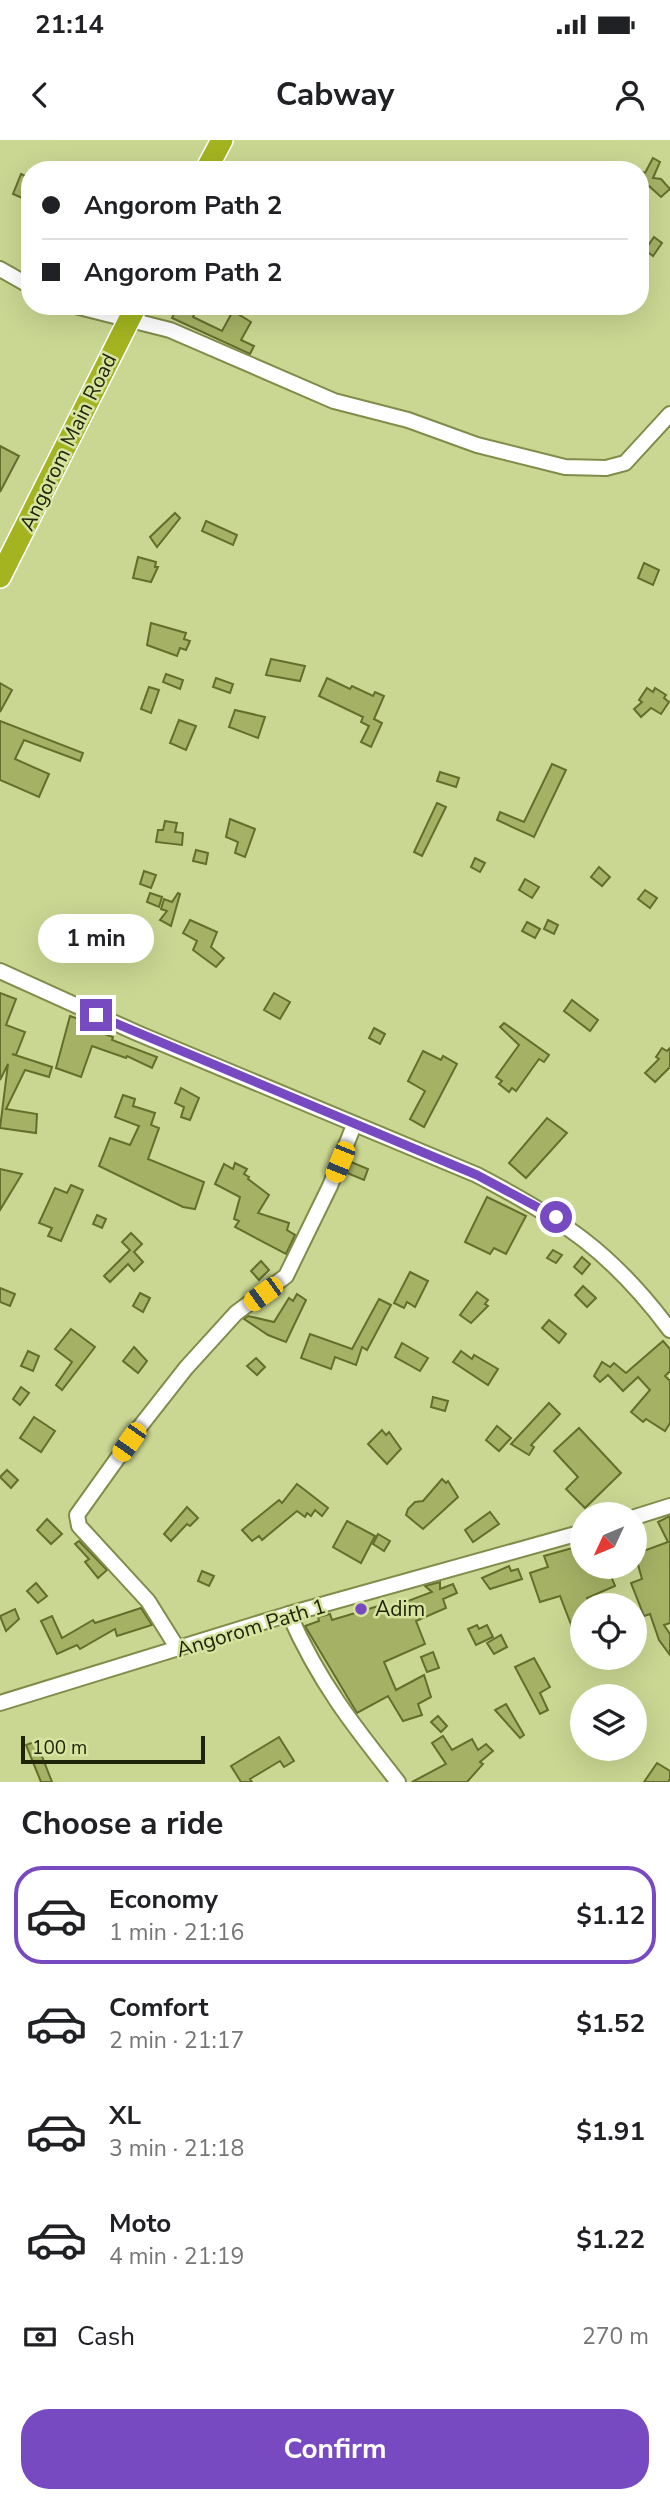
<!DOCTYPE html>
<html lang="en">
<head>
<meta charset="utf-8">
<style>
  body { margin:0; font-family:"Nunito Sans",sans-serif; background:#f6f6f6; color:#202124; height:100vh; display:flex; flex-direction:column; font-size:26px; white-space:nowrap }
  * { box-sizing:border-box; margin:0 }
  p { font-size:23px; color:#757577 }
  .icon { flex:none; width:38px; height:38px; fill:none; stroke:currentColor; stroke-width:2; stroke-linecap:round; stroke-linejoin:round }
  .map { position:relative; height:1642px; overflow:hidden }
  .panel { display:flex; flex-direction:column; background:#fff; flex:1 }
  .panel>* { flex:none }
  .hud { position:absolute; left:21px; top:21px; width:628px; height:154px; border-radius:28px; box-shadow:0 7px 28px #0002; display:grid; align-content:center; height:154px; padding:0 21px; background:#fff }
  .needle { width:46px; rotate:226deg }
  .fabs { position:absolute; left:570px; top:1362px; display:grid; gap:14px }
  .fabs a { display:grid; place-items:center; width:77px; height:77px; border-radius:50%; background:#fff; box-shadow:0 7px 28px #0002; font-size:35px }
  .scale { position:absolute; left:21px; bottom:18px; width:184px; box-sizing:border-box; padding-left:7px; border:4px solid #1f2307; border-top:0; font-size:19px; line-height:24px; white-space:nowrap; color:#1f2307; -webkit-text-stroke:5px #d7e49f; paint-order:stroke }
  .end { position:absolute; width:32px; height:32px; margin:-16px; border:9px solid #774ac2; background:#fff; box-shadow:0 0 0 4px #fff }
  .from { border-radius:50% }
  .bubble { position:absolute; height:49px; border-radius:24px; background:#fff; box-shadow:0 7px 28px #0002; font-size:23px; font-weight:700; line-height:49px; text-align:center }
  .car { position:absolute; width:21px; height:42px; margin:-21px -10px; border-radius:9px; box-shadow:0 0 5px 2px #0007; background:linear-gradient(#f5c518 24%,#345 0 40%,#f5c518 0 76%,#345 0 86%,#f5c518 0) }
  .hud b { display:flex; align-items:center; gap:24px; height:66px; font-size:26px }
  .hud b+b { border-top:2px solid #e0e0e0 }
  .hud i { width:18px; height:18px; background:#202124 }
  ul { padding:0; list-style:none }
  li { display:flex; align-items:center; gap:21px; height:98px; margin:0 14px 10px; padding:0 7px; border:4px solid transparent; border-radius:28px }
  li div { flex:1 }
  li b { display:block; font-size:26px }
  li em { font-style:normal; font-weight:700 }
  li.selected { border-color:#774ac2 }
  li>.icon { width:63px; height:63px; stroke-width:1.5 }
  h2 { padding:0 21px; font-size:32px; line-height:84px }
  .pay { display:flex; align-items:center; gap:18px; height:77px; padding:0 21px; font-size:26px }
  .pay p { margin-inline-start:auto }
  .cta { display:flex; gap:14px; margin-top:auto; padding:14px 21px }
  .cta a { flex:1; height:80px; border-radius:28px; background:#774ac2; color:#fff; font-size:28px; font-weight:700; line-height:80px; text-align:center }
  .status { display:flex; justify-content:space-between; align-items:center; height:49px; padding:0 35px; background:#fff; direction:ltr }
  .status svg { height:19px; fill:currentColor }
  header { display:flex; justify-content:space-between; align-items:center; height:91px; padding:0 21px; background:#fff; font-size:32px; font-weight:700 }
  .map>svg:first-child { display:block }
  .building { fill:#a5b265; stroke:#646e2b; stroke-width:2 }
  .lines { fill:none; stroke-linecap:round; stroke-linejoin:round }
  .minor-casing { stroke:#818c4a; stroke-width:18 }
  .highway-casing { stroke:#fff; stroke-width:24 }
  .minor { stroke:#fff; stroke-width:14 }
  .highway { stroke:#a3b420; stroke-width:21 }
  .route { stroke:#774ac2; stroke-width:9 }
  .poi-dot { fill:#774ac2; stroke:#d7e49f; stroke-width:2.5 }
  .labels { text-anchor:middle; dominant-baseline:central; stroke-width:5; stroke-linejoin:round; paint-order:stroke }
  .street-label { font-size:21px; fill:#1f2307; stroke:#d7e49f }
  .poi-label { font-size:21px; fill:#1f2307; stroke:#d7e49f; text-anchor:start }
</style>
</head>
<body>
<div class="status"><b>21:14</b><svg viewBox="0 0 49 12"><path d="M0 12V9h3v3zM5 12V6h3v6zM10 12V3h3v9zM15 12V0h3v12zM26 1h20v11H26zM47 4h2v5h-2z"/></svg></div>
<header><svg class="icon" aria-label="back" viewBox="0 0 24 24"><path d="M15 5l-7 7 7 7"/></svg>Cabway<svg class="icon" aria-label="person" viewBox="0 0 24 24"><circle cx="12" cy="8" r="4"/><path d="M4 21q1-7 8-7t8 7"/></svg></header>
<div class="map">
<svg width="670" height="1642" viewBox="0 0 670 1642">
  <rect width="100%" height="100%" fill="#cad792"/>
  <!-- building -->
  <g class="building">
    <path d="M653,18l7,4 -7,16 8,1 9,10 -9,8 -12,-11 -9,20v-35l5,2z"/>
    <path d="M21,34l9,4 -3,22 -14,-6z"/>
    <path d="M654,97l8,6 -9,13 -8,-6z"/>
    <path d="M185,166h13l-5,11 29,14 11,-20 18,11 -10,18 13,6 -4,8 -78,-36 4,-9 6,3z"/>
    <path d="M0,306l19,10 -19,36z"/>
    <path d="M175,373l5,5 -23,29 -7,-10z"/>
    <path d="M206,381l31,14 -4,10 -31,-14z"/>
    <path d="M138,417l18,5 -1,5h3l-7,15 -18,-4z"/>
    <path d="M644,423l15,7 -6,15 -15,-7z"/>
    <path d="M151,483l35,10 -2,6 6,2 -4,9 -6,-2 -3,8 -30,-11z"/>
    <path d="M271,519l34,7 -5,15 -34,-6z"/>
    <path d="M166,534l17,6 -3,9 -17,-7z"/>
    <path d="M216,538l17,6 -3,9 -17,-6z"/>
    <path d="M327,538l23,11 2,-3 21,10 2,-4 9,4 -10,23 8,4 -11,24 -10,-5 8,-16 -8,-4 2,-5 -44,-21z"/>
    <path d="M0,543l12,7 -12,22z"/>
    <path d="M149,547l10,3 -8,23 -10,-4z"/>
    <path d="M647,548l6,4 2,-4 11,7 -2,3 5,4 -8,12 -10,-6 -10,9 -7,-8 8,-7 -3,-2z"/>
    <path d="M235,570l30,7 -7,21 -29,-11z"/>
    <path d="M179,580l17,6 -10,24 -16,-7z"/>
    <path d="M0,581l83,32 -3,8 -56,-21 -9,19 34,15 -10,23 -39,-17z"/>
    <path d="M552,624l14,6 -32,67 -37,-17 3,-8 24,10z"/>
    <path d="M440,632l19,6 -3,9 -19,-6z"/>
    <path d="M437,663l9,4 -24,49 -8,-4z"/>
    <path d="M230,679l25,10 -10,28 -10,-4 3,-11 -12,-5z"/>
    <path d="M165,681l12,2 -2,9 8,1 -1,12 -26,-3 2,-12h5z"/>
    <path d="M196,710l12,3 -2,11 -13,-3z"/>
    <path d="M475,718l10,5 -5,9 -9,-5z"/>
    <path d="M599,727l11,10 -8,9 -11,-9z"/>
    <path d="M144,731l12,4 -5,13 -11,-4z"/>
    <path d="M525,739l14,8 -7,11 -13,-8z"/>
    <path d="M645,750l12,8 -7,10 -12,-9z"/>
    <path d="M150,753l12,4 -3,10 -12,-5z"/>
    <path d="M178,753l2,1 -9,32 -11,-6 7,-9 -6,-2 3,-10 8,3z"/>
    <path d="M190,780l27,12 -6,15 13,11 -8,9 -23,-17 4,-9 -14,-8z"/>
    <path d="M548,780l10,5 -4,9 -10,-5z"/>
    <path d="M527,782l13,7 -5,9 -13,-7z"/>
    <path d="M82,806l8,3 -4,11 -9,-3z"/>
    <path d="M0,853l16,6 -10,26 19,7 -9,23 -4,-1 40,13 -3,10 -24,-7 -19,39 31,5 -1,19 -36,-5 8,-64 -8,16z"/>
    <path d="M274,853l16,9 -10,17 -16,-9z"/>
    <path d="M572,860l26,20 -8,11 -26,-20z"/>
    <path d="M70,876l28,10 -2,5 17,6 -1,3 45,17 -5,11 -25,-12 -1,2 -34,-12 -11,31 -25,-9z"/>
    <path d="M504,883l45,32 -5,7 -5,-3 -23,32 -4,-3 -3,4 -10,-8 3,-3 -6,-4 23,-32 -19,-18z"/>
    <path d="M374,888l11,6 -5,10 -11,-6z"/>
    <path d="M662,908l5,3 3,-3v19l-15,15 -10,-9 14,-14 -3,-2z"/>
    <path d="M423,911l18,9 2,-4 14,8 -33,63 -14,-8 15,-28 -17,-10z"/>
    <path d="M181,948l18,10 -9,22 -9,-3 3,-10 -9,-4z"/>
    <path d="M123,955l12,4 -2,7 22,7 -4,12 8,3 -11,31 56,23 -9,27 -12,-2 -84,-41 11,-28 20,7 9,-19 -24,-9z"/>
    <path d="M547,978l20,15 -41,45 -17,-15z"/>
    <path d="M351,1022l17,7 -4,11 -17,-7z"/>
    <path d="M235,1023l12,6 -3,5 5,3 -1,2 21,16 -11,18 31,10 -2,7 8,5 -9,19 -51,-27 4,-6 -5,-2 6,-22 -25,-13 9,-20 9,5z"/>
    <path d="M0,1029l22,5 -22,36z"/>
    <path d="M71,1045l12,5 -22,51 -13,-5 4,-8 -13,-5 16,-35 12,5z"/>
    <path d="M487,1057l39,19 -20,38 -12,-6 -4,6 -25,-12z"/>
    <path d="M97,1075l9,4 -4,9 -9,-4z"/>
    <path d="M131,1093l11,11 -8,8 9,10 -9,9 -6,-7 -18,18 -6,-6 26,-26 -8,-8z"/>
    <path d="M553,1110l9,5 -6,8 -9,-5z"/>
    <path d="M582,1117l8,7 -8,10 -8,-7z"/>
    <path d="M261,1121l8,9 -10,10 -8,-9z"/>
    <path d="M410,1132l18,9 -13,26 -8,-5 -3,6 -10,-5z"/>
    <path d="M583,1146l13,12 -9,9 -12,-12z"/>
    <path d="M0,1148l15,6 -5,12 -10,-4z"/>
    <path d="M477,1152l11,8 -3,4 3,2 -17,17 -11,-8z"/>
    <path d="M140,1153l10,5 -7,14 -10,-6z"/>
    <path d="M297,1154l9,6 -20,42 -18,-7 -24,-16 4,-3 26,6 15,-24 4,3z"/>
    <path d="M379,1159l12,6 -24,45 -5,-3 -6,18 -21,-8 -4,12 -30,-11 9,-24 42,15z"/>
    <path d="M549,1180l17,14 -7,9 -17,-15z"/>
    <path d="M71,1189l24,18 -33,43 -6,-5 16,-23 -17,-13z"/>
    <path d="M663,1201l7,8v22l-5,5 5,5v42l-5,8 -19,-12 -3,3 -12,-10 19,-22 -12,-13 -15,14 -15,-16 -8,7 -6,-6 8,-14 8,5 4,-4 12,10z"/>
    <path d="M402,1203l26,15 -8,13 -25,-14z"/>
    <path d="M134,1207l13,14 -9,12 -15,-12z"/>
    <path d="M28,1211l11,5 -6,15 -12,-5z"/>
    <path d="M461,1211l11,8 2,-4 24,14 -10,16 -35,-23z"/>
    <path d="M256,1218l9,9 -8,8 -10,-9z"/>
    <path d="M21,1247l8,6 -9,12 -7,-6z"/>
    <path d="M433,1257l15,4 -3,10 -14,-4z"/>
    <path d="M549,1263l11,11 -29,31 3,2 -5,8 -18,-11z"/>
    <path d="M34,1277l21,14 -14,21 -21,-14z"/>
    <path d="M497,1286l14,12 -12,13 -13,-11z"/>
    <path d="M579,1288l42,45 -36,35 -19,-19 12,-12 -24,-26z"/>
    <path d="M382,1290l4,5 3,-3 12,17 -14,15 -19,-20z"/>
    <path d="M7,1330l11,10 -7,8 -11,-11z"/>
    <path d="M442,1339l4,4 2,-2 10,16 -35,32 -17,-14 2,-6 7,-7 8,-1z"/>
    <path d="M297,1344l31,24 -6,8 -7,-6 -4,6 -4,-3 -2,4 -8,-6 -35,29 -3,-4 -7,5 -10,-11 37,-30 3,3z"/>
    <path d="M187,1367l11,11 -8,8 -3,-2 -16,17 -7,-7z"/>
    <path d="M490,1372l9,12 -26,18 -8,-12z"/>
    <path d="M670,1376v107l-6,2 6,9v21l-11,-15 -9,-26 -6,2 -13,-33 11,-4 -7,-25 33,-12 -10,-20z"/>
    <path d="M47,1379l15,15 -11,10 -14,-14z"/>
    <path d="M347,1381l28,15 -14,27 -28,-16z"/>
    <path d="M378,1394l12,7 -6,10 -11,-7z"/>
    <path d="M79,1401l28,29 -9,8 -13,-16 4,-3 -14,-15z"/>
    <path d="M583,1405v21h24l8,20 -28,12 3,7h-7l-1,48 -22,-57 -20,6 -10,-29 18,-6 -4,-11z"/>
    <path d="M509,1426l2,5 7,-2 4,10 -32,10 -8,-11z"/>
    <path d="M202,1431l12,5 -5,10 -11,-5z"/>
    <path d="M440,1442v7l13,-5 4,9 -14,6 3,9 -30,13 9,23 -41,18 12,28 28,-15 7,22 -13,7 4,11 -19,6 -15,-25 -31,17 -52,-87 14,-5 -1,-4 12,-3 2,6 53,-16 2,5 45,-17 -7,-6z"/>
    <path d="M36,1443l11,13 -9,7 -11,-12z"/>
    <path d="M141,1468l11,17 -35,11 -2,-7 -35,20 -3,-4 -20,9 -16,-33 11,-5 10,22 31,-18 2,3z"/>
    <path d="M15,1469l4,10 -13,12 -6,-15z"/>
    <path d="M477,1485l2,4 8,-4 6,12 -17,8 -8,-16z"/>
    <path d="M501,1495l6,12 -13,7 -7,-11z"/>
    <path d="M433,1512l6,16 -12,4 -6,-15z"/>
    <path d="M534,1518l16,29 -10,6 8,17 -8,4 -25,-47z"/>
    <path d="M506,1564l18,31 -4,3 -25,-28z"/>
    <path d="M438,1576l9,10 -6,6 -10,-10z"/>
    <path d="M443,1596l9,14 20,-11 6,11 8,-6 7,7 -13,11 3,2 -16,18h-55l34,-18 -14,-21z"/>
    <path d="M279,1597l15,24 -10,6 -4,-6 -30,18 2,3h-11l-10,-16z"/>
    <path d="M36,1601l16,41h-11l-15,-37z"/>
    <path d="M657,1623l13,8v8l-2,3h-24z"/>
  </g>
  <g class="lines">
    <!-- minor casing -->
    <g class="minor-casing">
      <g id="minor">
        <path d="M0,129l30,17"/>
        <path d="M75,166l95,24 164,71 74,19 69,25 88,22 41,1 19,-5 45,-49"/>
        <path d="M0,831l137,62 340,142c86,45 134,76 193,155"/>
        <path d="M635,1377l35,-11"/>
        <path d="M289,1474c30,68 63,110 109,168"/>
        <path d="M178,1509l-30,-48 -69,-75 -2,-11 65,-91 44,-56 50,-55 50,-37 44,-90 24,-61"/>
        <path d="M0,1563l289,-89 294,-82"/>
      </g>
    </g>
    <!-- highway casing -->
    <g class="highway-casing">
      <g id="highway">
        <path d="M206,30l16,-30"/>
        <path d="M0,437l136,-271"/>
      </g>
    </g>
    <!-- minor -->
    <use href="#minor" class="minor"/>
    <!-- highway -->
    <use href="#highway" class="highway"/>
  </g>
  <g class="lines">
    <!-- route -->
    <path class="route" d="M96,875l381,160 79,42"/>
  </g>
  <!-- markers -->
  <circle class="poi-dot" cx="361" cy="1469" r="7"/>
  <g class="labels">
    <!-- street labels -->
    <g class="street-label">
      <text transform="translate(68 302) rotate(-64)">Angorom Main Road</text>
      <text transform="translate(251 1488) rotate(-17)">Angorom Path 1</text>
    </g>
    <!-- poi labels -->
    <g class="poi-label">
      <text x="375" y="1469">Adim</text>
    </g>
  </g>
</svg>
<div class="fabs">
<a><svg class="needle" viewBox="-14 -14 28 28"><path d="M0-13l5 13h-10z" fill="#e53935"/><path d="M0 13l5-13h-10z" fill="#757577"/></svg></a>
<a><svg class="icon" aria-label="locate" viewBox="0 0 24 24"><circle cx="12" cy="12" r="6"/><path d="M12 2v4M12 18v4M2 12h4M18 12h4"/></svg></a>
<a><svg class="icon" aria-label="layers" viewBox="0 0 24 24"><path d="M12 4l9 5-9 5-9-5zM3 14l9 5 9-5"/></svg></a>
</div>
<div class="scale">100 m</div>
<i class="end from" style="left:556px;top:1077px"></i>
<i class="end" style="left:96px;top:875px"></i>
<div class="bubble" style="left:38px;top:774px;width:116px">1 min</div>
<i class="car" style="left:340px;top:1022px;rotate:202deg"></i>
<i class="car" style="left:263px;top:1154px;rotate:234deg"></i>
<i class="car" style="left:129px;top:1302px;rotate:215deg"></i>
<div class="hud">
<b><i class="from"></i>Angorom Path 2</b>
<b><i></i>Angorom Path 2</b>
</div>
</div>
<section class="panel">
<h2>Choose a ride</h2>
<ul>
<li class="selected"><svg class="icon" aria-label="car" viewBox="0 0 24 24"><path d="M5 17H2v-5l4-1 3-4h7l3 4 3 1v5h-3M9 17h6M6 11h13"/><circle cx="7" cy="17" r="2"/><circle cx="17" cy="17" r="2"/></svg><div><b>Economy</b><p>1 min · 21:16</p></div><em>$1.12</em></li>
<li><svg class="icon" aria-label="car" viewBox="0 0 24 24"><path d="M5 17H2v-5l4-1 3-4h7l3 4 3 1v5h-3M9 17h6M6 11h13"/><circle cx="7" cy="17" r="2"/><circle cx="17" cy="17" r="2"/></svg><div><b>Comfort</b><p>2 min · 21:17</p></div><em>$1.52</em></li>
<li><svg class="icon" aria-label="car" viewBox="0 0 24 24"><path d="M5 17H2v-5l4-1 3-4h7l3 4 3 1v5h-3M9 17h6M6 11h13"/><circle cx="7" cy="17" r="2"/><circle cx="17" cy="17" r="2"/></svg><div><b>XL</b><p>3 min · 21:18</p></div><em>$1.91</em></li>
<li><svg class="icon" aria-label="car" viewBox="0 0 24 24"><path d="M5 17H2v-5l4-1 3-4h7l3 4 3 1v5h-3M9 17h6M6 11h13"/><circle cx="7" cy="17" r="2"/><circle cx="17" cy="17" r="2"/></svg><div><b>Moto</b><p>4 min · 21:19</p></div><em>$1.22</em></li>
</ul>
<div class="pay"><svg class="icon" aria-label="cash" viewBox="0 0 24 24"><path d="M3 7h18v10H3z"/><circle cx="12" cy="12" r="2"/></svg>Cash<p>270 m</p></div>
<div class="cta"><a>Confirm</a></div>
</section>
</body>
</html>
